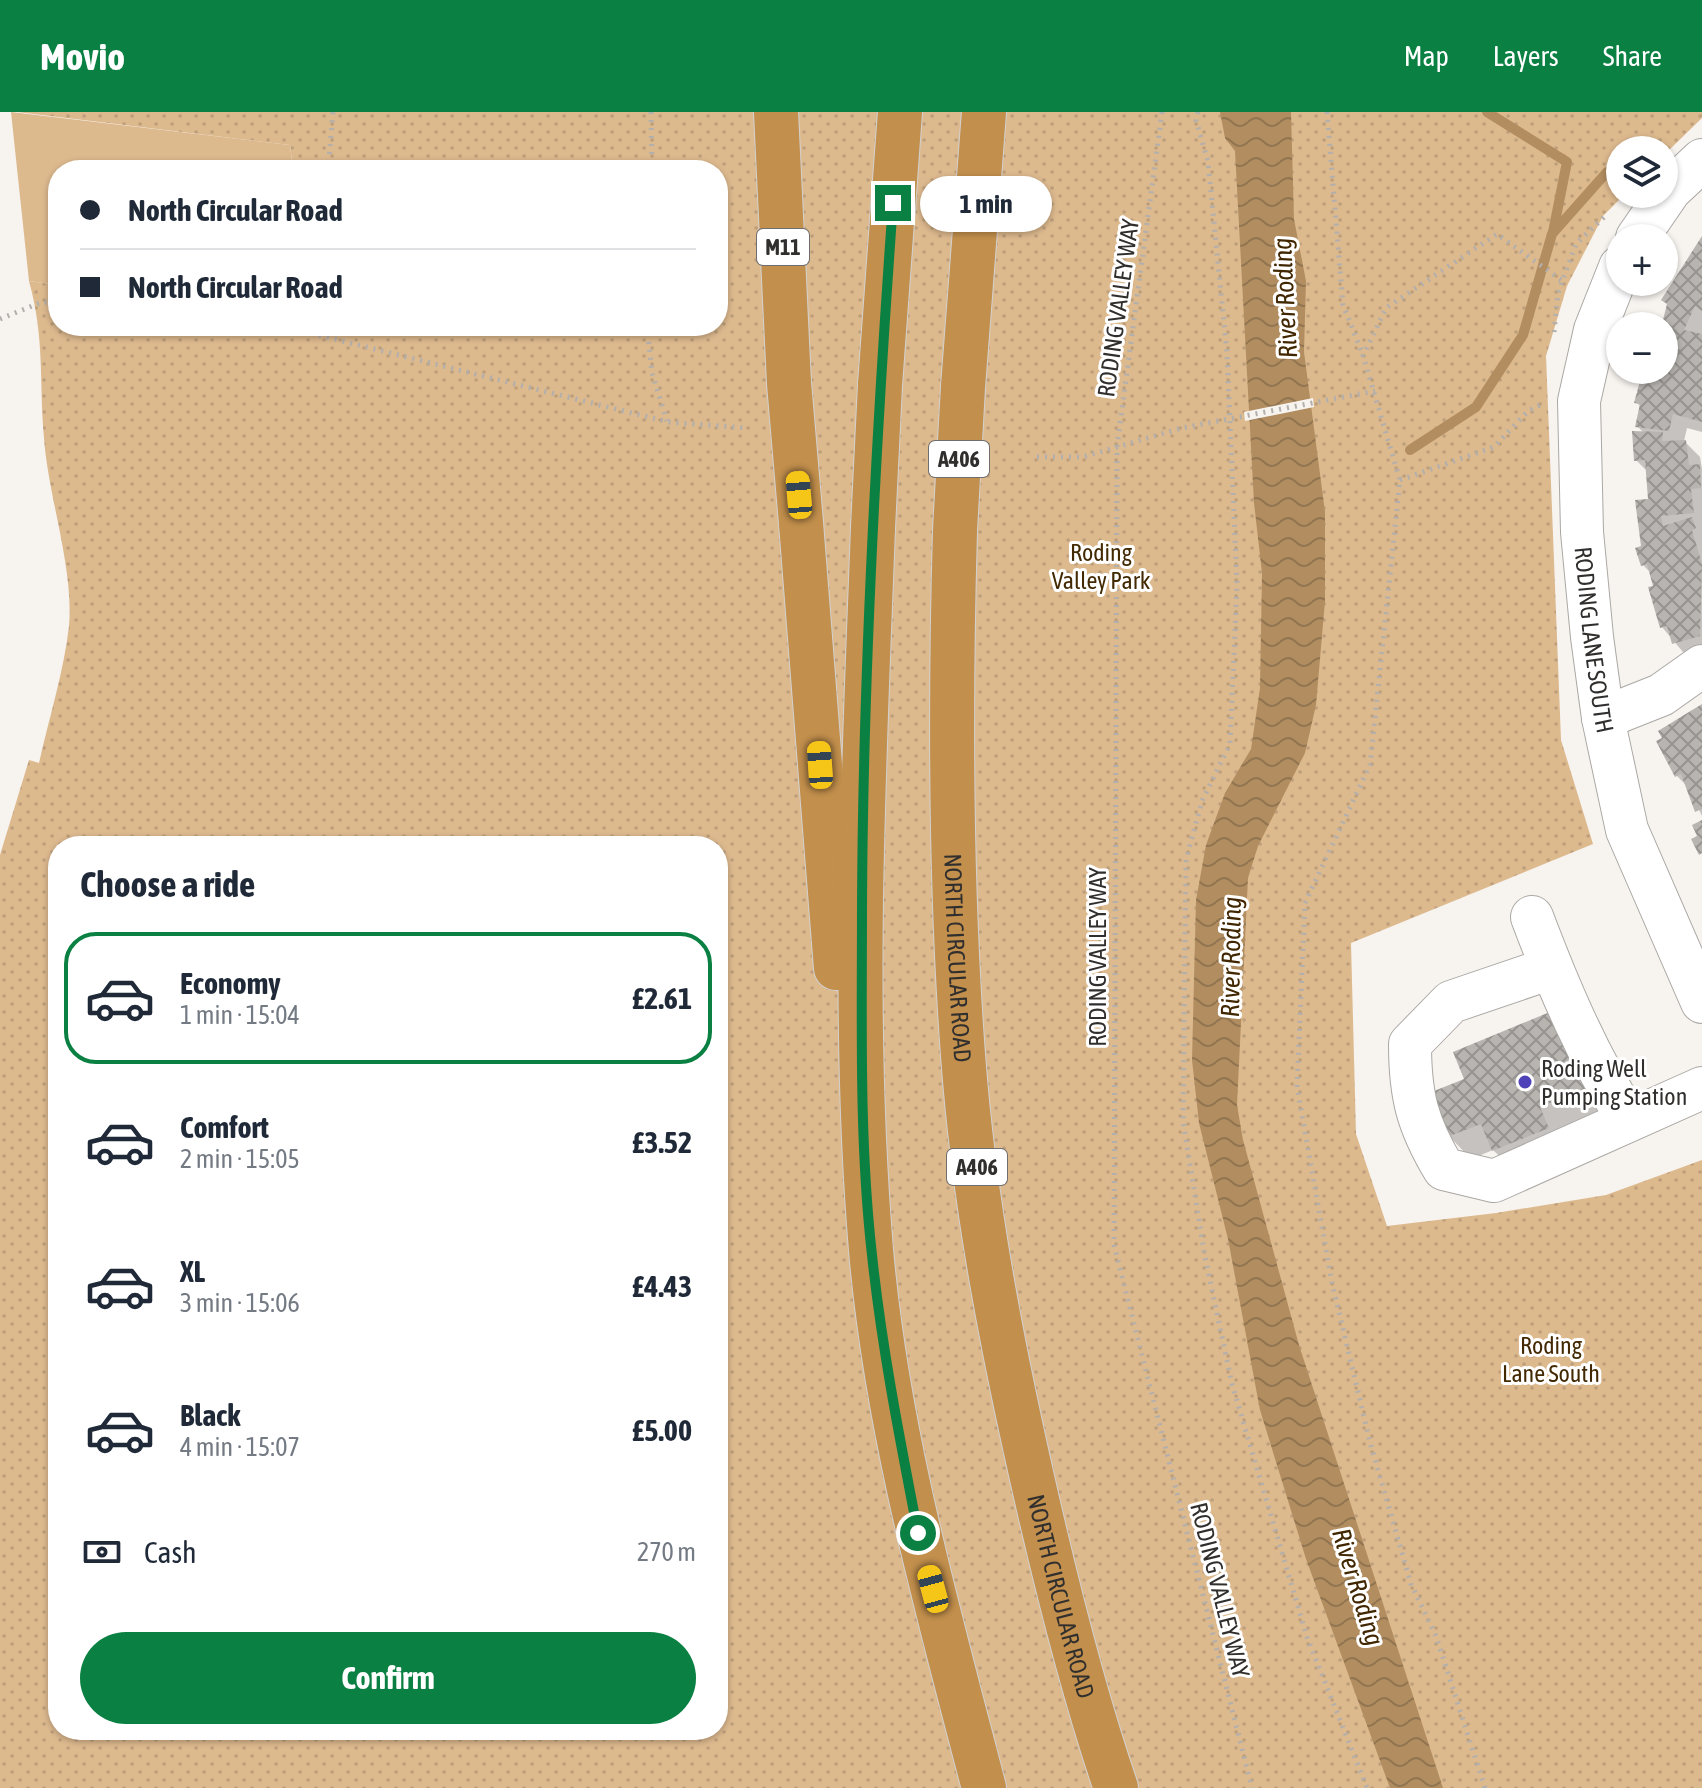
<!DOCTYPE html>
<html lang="en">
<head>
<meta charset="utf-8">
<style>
  body { margin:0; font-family:"Asap Condensed",sans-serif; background:#f6f6f7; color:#1f2937; height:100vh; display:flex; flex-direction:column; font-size:30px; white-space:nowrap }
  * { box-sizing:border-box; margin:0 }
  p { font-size:26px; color:#747a83 }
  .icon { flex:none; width:44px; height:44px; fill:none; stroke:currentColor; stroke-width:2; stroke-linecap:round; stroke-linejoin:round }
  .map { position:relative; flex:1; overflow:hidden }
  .details { position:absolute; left:48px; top:724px; width:680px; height:904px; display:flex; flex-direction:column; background:#fff; border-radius:32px; box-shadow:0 2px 6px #0004 }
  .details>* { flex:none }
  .guide { position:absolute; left:48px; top:48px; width:680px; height:176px; border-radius:32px; box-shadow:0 2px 6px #0004; display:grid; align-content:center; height:176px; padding:0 32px; background:#fff }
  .fabs { position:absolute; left:1606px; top:24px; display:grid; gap:16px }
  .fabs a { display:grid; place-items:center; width:72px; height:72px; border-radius:50%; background:#fff; box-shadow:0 2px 6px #0004; font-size:40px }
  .end { position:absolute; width:36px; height:36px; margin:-18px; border:10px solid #0b8043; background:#fff; box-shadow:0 0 0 4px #fff }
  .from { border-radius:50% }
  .bubble { position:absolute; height:56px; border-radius:28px; background:#fff; box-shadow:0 2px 6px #0004; font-size:26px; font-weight:700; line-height:56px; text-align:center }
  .car { position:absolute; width:24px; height:48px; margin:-24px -12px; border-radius:10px; box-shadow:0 0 6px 2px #0007; background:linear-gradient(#f5c518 24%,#345 0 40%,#f5c518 0 76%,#345 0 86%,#f5c518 0) }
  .guide b { display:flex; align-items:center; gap:28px; height:76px; font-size:30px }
  .guide b+b { border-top:2px solid #e0e1e3 }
  .guide i { width:20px; height:20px; background:#1f2937 }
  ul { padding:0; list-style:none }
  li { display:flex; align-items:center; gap:24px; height:132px; margin:0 16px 12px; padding:0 16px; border:4px solid transparent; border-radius:32px }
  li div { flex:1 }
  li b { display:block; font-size:30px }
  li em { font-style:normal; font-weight:700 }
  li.active { border-color:#0b8043 }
  li>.icon { width:72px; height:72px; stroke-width:1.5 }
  h2 { padding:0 32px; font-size:36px; line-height:96px }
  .pay { display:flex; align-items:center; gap:20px; height:88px; padding:0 32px; font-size:30px }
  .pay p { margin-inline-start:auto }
  .cta { display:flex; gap:16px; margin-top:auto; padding:16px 32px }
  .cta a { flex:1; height:92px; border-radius:48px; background:#0b8043; color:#fff; font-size:32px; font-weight:700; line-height:92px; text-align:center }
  header { display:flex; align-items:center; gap:48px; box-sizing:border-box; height:112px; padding:0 40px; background:#0b8043; color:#fff }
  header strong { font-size:38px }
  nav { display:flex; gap:44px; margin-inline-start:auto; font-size:28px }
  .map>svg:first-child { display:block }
  .green { fill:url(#green-dots); fill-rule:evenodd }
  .pitch { fill:#ddb98e }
  .water { fill:url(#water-waves) }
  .pier { fill:#f7f3ef }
  .shadow { fill:#0003 }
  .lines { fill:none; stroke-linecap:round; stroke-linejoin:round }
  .stream { stroke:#b28d60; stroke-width:10 }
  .building { fill:url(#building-cross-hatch) }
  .minor-casing { stroke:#aba8a4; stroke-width:44 }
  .highway-casing { stroke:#d2d1d1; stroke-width:46 }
  .path { stroke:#b2afac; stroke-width:5; stroke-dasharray:2 6; stroke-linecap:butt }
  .minor { stroke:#fff; stroke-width:42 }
  .highway { stroke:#c28f4c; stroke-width:44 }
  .highway-bridge-casing { stroke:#d2d1d1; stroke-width:46; stroke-linecap:butt }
  .highway-bridge { stroke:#c28f4c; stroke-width:44 }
  .route { stroke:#0b8043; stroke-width:10 }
  .poi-dot { fill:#4f42b9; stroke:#fff; stroke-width:3 }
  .labels { text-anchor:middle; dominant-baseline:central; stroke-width:6; stroke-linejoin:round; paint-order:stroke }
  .shield { fill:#fff; stroke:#6f6d6d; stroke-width:2 }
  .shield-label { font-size:22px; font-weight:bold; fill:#312f2e }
  .street-label { font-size:24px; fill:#312f2e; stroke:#fff }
  .park-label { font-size:24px; fill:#422902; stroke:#fff }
  .poi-label { font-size:24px; fill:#312f2e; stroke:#fff; text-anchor:start }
  .water-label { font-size:26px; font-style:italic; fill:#412701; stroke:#fff }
</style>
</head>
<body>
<header>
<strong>Movio</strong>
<nav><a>Map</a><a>Layers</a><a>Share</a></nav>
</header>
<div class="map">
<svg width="1702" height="1676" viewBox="0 0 1702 1676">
  <defs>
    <pattern id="green-dots" width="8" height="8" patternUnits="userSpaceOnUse" patternTransform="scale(2)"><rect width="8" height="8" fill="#ddb98e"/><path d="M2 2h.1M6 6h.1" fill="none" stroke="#be9f7b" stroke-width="1.8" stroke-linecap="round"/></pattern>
    <pattern id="water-waves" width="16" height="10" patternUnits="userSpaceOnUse" patternTransform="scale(2)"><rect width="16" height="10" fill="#b28d60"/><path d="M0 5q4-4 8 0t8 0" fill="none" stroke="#917450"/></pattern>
    <pattern id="building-cross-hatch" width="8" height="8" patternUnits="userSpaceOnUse" patternTransform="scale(2)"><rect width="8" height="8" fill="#b8b4b0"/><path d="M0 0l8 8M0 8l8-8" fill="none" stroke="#969390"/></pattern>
  </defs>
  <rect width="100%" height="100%" fill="#f7f3ef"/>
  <!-- green -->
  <path class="green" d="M17,0h1685v6l-38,37v-5h-44v44h5l-22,22 -36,70 -21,70 15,384 32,104 -242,99 5,191 31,92 109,-13 110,-18 96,-35v628h-1702v-933l29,-95 10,3c10,-45 25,-92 30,-137 5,-58 -21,-130 -25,-188 -5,-57 1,-99 -15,-157l29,4v41h660v-156h-425l-3,-25zM58,734h660v884h-660z"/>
  <!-- pitch -->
  <path class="pitch" d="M11,0l279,33 3,25h-235v115l-29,-4z"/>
  <!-- water -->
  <path class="water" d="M1220,0h71l3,107 12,62 -2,71 21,160v89l-9,104 -11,48 -47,93 -10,32 -11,227 6,35 56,205 144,443h-53l-84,-229 -46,-149 -32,-171 -29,-116 -7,-63 4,-160 10,-55 19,-52 26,-44 9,-61 2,-115 -8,-70 -19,-352 -10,-13z"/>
  <!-- pier -->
  <path class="pier" d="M1313,286l1,9 -69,14 -1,-9z"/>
  <!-- shadow -->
  <g class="shadow">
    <path d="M1702,129v191l-15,-4 -3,13 16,16 2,12v185l-14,4 -26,-31 -10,-53 -9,-9 7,-64 -2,-29 -12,-12 8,-27 -7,-7 5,-18 -6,-6 9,-32h19v-44z"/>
    <path d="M1702,596v108l-14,-29 -11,-11z"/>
    <path d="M1562,897l54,98 -100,65 -23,-22 -22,9 -22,-23 18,-56z"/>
  </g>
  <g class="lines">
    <!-- stream -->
    <g class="stream">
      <path d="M1487,0l80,50 -14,70"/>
      <path d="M1410,338l66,-43 47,-72 29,-101 55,-62"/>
    </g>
  </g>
  <!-- building -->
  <g class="building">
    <path d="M1702,124v75l-7,-5 -11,24 18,4v88l-29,-8 -4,17 -34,-4 5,-23 -6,-1 9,-33h21v-44h-11l1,-4 8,2 5,-20 -6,-4z"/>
    <path d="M1632,319l31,1 -1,9 24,-1 3,25 11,-1 1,24 -10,1 3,24 -33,3 2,10 29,-9 4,11 -4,2 10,34 -2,72 -28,8 -5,-18 -7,2 -12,-41 5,-1 -6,-22 -6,2 -6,-18 6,-2 -6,-46 13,-1 -3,-39 -11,1z"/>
    <path d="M1702,592v105l-7,3 -14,-38 -6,3 -19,-36 6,-3 -4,-7z"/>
    <path d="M1702,708v33l-3,2 -8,-16 6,-3 -5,-11z"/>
    <path d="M1562,895l33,78 -55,22 9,21 -57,23 -11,-27 -34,13 -18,-44 35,-14 -11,-27z"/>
  </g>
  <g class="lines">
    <!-- minor casing -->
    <g class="minor-casing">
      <g id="minor">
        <path d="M1637,126l33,-48 32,-30"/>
        <path id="s1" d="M1620,155l-25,63 -16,71 3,131 10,105 11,81 24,112 75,172"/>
        <path d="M1603,606l58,-23 41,-29"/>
        <path d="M1532,805c26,69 56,140 96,202"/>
        <path d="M1551,856l-100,34 -41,42c0,51 7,80 34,125l50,12 208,-93"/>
      </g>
    </g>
    <!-- highway casing -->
    <g class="highway-casing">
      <g id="highway">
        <path d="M776,0l13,271"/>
        <path d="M880,273l20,-273"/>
        <path d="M963,275l21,-275"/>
        <path d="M801,411l35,445"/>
        <path d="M873,416c-9,240 -22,482 -2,722 16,183 67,361 113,538"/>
        <path id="s2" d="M955,418c-5,176 -5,350 8,525 11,151 41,302 75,449 22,95 46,191 78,284"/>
      </g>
    </g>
    <!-- path -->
    <g class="path">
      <path d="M651,0l1,58"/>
      <path d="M1162,0l-45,334 -3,799 138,543"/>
      <path d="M1198,0l-2,8 12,42 19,191 10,232 -7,159 -28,57 -16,59 -3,261 22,136 27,127 75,253 60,151"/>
      <path d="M1327,0l16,193 20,50"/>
      <path d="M328,58l5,-58"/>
      <path d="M0,207l42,-17 16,1"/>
      <path d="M264,214l34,4 370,92 78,6"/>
      <path d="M647,214l5,47 15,48"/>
      <path d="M1554,220l4,-39 18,-49 28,-27"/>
      <path d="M1037,345h46l99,-29 193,-37"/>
      <path d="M1400,368l94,-33 33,-35 17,-9"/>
      <path d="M1485,1676l-49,-152 -25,-52 -41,-142 -38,-159 -35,-196 8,-184 65,-138 30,-285 -37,-124 23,-48 111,-74 64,46"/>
    </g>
    <!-- minor -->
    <use href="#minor" class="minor"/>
    <!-- highway -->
    <use href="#highway" class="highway"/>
    <!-- highway-bridge casing -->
    <g class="highway-bridge-casing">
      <g id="highway-bridge">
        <path d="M789,271l12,140"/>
        <path d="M873,416l7,-143"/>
        <path d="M955,418l8,-143"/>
      </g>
    </g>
    <!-- highway-bridge -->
    <use href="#highway-bridge" class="highway-bridge"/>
  </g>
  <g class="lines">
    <!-- route -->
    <path class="route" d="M893,91c-17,234 -30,469 -31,703 0,116 -3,234 10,349 10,94 28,185 46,278"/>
  </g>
  <!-- markers -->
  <circle class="poi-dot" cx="1525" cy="970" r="8"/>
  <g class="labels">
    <!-- shield labels -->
    <g class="shield">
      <rect x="757" y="117" width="52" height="36" rx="6"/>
      <rect x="929" y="329" width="60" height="36" rx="6"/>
      <rect x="947" y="1037" width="60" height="36" rx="6"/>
    </g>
    <g class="shield-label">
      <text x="783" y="135">M11</text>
      <text x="959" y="347">A406</text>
      <text x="977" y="1055">A406</text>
    </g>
    <!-- street labels -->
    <g class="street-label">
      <text transform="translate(1118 196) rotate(-82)">RODING VALLEY WAY</text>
      <text stroke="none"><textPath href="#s1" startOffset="380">RODING LANE SOUTH</textPath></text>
      <text transform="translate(1097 845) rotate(-90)">RODING VALLEY WAY</text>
      <text stroke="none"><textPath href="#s2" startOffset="428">NORTH CIRCULAR ROAD</textPath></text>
      <text transform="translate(1220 1478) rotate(76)">RODING VALLEY WAY</text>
      <text stroke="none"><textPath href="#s2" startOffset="1076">NORTH CIRCULAR ROAD</textPath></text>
    </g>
    <!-- park labels -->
    <g class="park-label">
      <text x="1101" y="440">Roding<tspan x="1101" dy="28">Valley Park</tspan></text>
      <text x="1551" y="1233">Roding<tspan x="1551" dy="28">Lane South</tspan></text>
    </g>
    <!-- poi labels -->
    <g class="poi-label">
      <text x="1541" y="956">Roding Well<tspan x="1541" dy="28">Pumping Station</tspan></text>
    </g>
    <!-- water labels -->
    <g class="water-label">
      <text transform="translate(1285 186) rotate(-93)">River Roding</text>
      <text transform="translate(1231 845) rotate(-89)">River Roding</text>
      <text transform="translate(1358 1475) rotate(73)">River Roding</text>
    </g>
  </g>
</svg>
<div class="fabs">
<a><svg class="icon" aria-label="layers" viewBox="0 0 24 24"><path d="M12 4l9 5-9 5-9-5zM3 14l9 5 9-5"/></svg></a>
<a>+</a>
<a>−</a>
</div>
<i class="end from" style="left:918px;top:1421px"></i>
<i class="end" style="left:893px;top:91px"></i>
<div class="bubble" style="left:920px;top:64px;width:132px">1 min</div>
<i class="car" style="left:799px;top:383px;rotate:355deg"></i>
<i class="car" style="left:820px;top:653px;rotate:356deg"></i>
<i class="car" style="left:933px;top:1477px;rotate:345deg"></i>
<div class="guide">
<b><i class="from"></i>North Circular Road</b>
<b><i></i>North Circular Road</b>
</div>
<section class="details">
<h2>Choose a ride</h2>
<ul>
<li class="active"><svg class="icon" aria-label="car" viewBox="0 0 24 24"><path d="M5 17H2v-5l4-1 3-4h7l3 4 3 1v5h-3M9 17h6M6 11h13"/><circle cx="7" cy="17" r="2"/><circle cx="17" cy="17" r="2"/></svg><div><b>Economy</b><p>1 min · 15:04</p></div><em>£2.61</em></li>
<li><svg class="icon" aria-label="car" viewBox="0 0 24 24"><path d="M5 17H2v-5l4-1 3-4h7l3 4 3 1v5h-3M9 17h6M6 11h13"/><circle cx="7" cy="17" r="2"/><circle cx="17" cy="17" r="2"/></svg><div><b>Comfort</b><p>2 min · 15:05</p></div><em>£3.52</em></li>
<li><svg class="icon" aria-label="car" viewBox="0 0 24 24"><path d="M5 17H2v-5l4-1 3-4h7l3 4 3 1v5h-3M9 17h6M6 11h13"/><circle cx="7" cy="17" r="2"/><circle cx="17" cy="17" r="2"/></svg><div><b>XL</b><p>3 min · 15:06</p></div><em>£4.43</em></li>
<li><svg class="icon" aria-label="car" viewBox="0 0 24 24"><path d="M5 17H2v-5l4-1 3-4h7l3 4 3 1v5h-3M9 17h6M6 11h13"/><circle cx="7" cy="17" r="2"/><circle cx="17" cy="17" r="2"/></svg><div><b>Black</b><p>4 min · 15:07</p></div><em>£5.00</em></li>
</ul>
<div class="pay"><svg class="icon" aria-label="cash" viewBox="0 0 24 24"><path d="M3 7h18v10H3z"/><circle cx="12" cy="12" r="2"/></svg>Cash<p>270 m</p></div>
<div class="cta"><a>Confirm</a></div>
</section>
</div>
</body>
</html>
